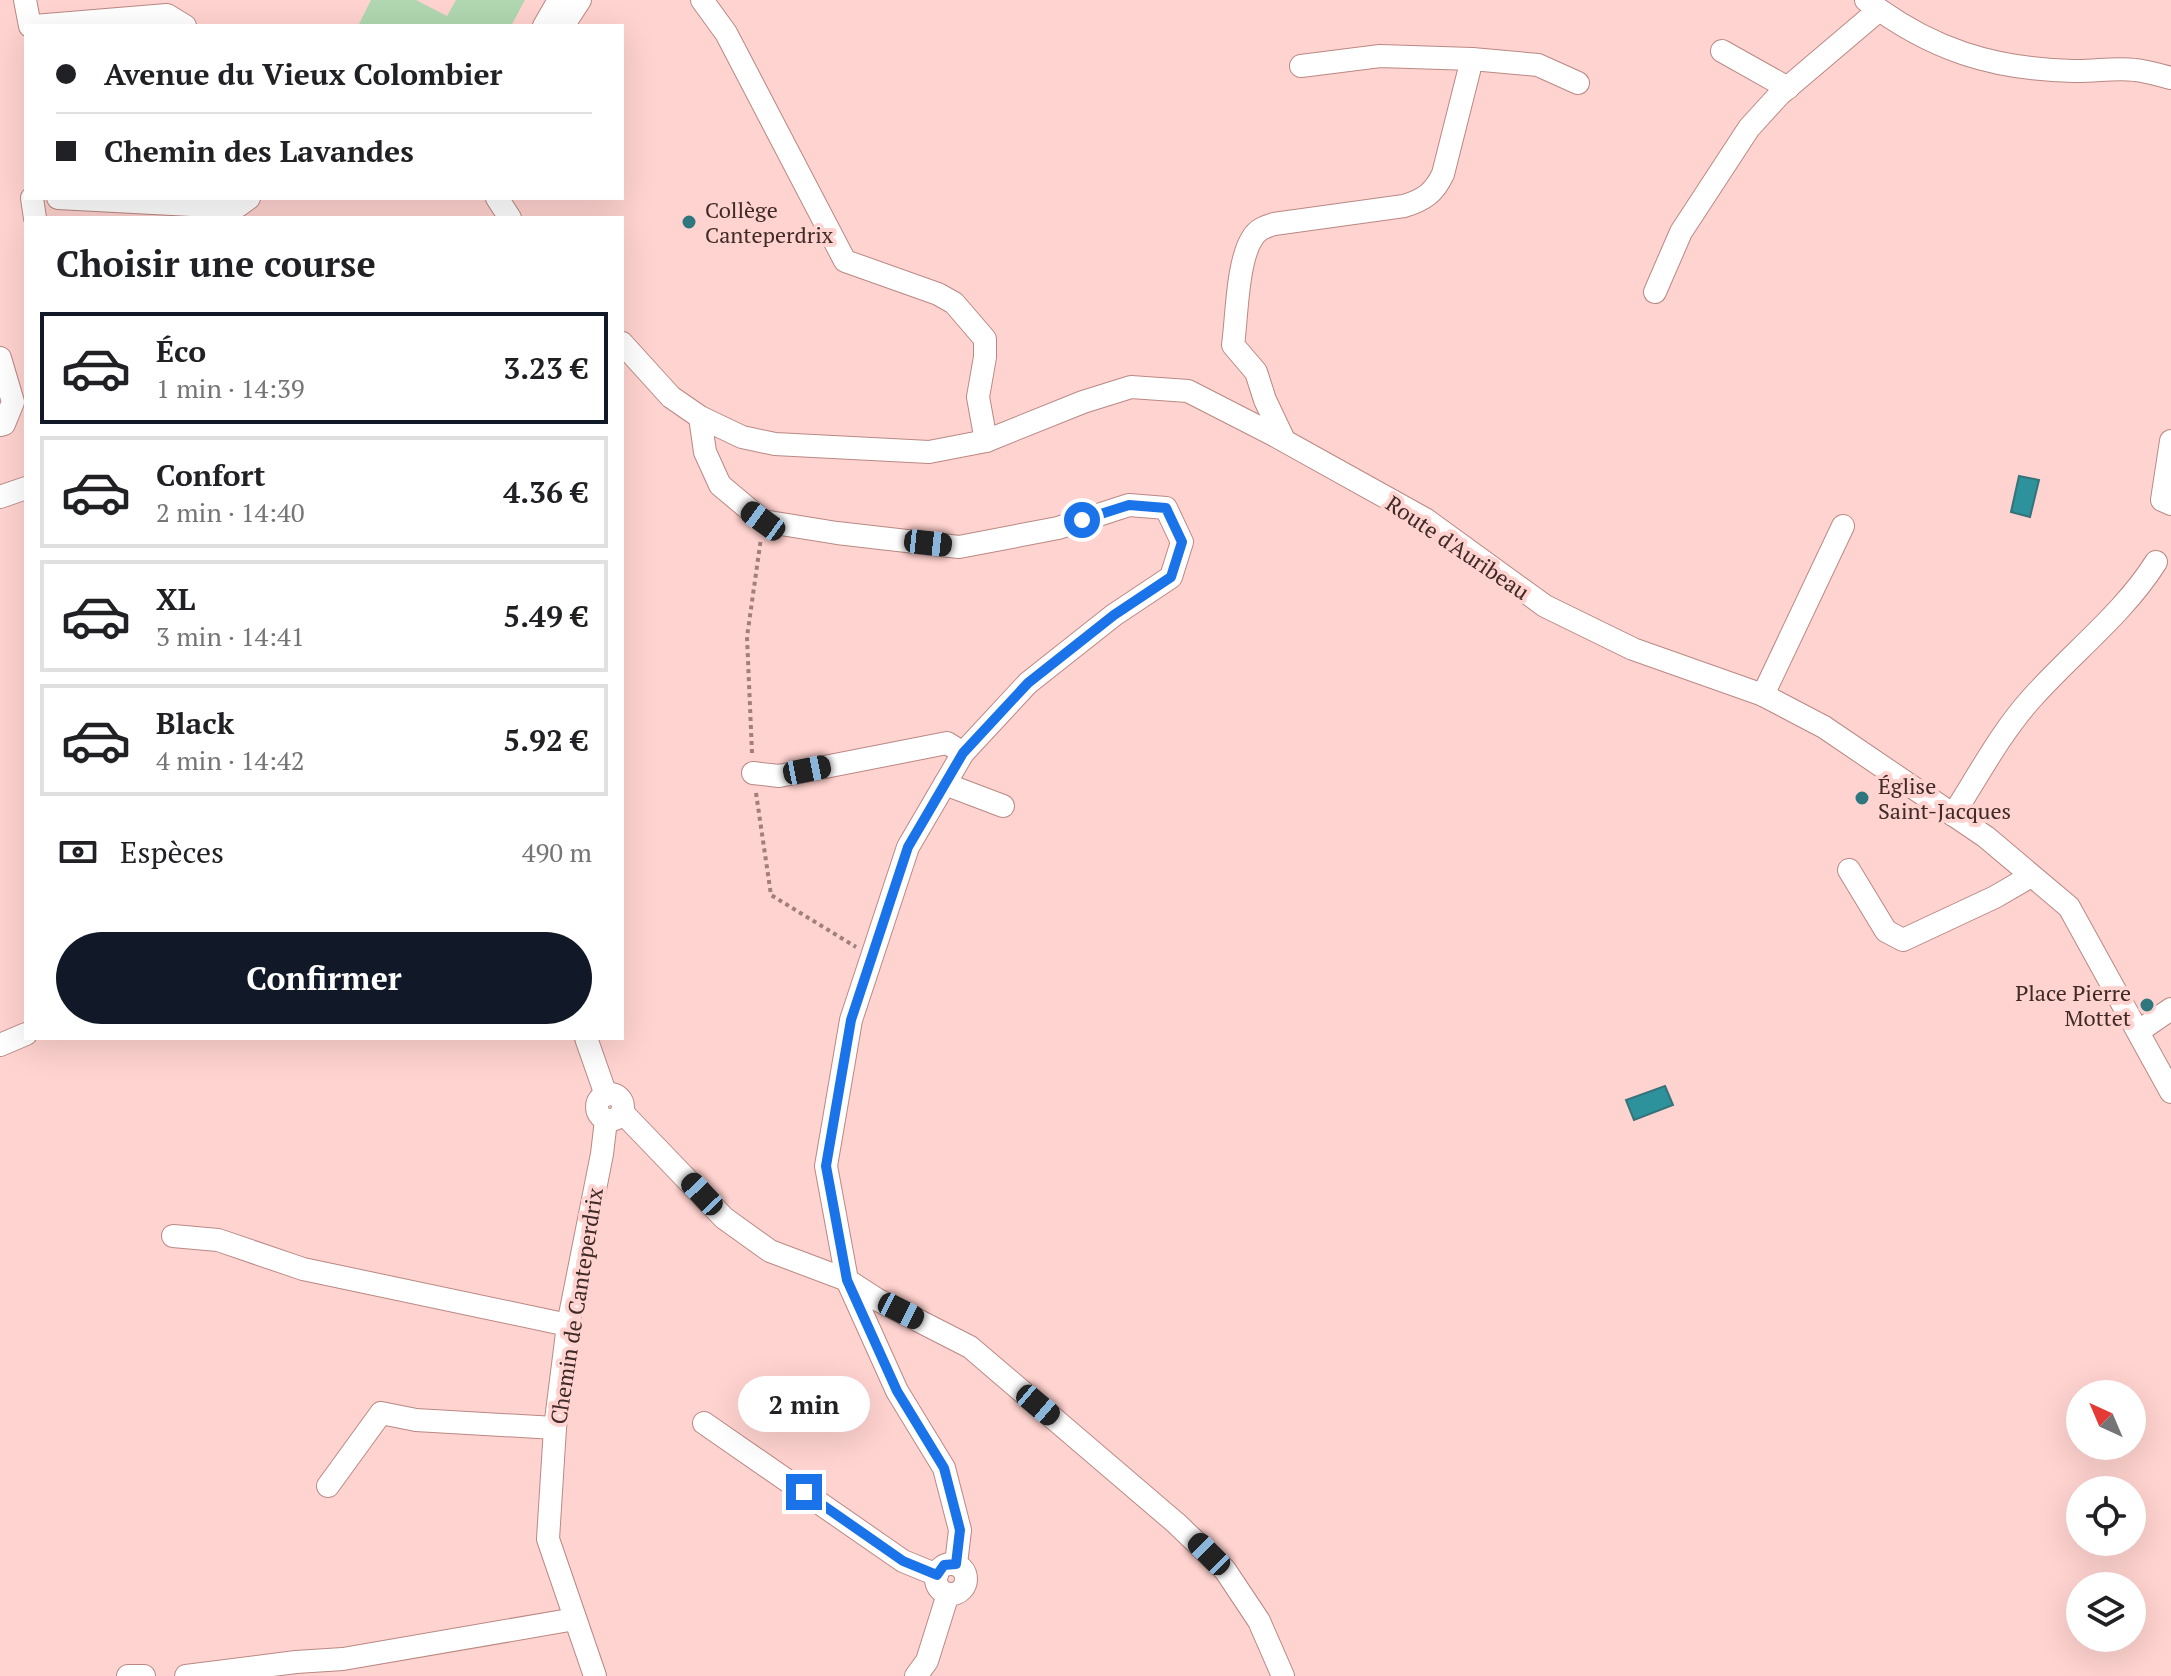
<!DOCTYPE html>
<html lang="fr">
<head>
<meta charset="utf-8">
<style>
  body { margin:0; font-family:"PT Serif",serif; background:#f6f6f6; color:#202124; height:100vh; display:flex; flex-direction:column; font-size:30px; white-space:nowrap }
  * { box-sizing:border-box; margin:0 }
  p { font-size:26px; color:#757577 }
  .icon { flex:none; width:44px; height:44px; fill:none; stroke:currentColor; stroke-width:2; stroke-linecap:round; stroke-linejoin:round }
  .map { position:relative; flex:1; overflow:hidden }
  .details { position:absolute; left:24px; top:216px; width:600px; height:824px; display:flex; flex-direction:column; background:#fff; border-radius:0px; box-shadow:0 8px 32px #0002 }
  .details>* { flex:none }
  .top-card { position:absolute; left:24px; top:24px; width:600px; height:176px; border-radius:0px; box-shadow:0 8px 32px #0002; display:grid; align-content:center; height:176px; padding:0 32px; background:#fff }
  .needle { width:52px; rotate:316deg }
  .controls { position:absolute; left:2066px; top:1380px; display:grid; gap:16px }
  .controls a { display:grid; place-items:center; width:80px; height:80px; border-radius:50%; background:#fff; box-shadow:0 8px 32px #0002; font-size:40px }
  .end { position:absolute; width:36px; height:36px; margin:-18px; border:10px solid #1a73e8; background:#fff; box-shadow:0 0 0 4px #fff }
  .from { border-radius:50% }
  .bubble { position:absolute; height:56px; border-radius:28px; background:#fff; box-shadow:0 8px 32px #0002; font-size:26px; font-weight:800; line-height:56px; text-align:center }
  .car { position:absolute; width:24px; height:48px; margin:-24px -12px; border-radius:10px; box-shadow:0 0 6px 2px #0007; background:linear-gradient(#222 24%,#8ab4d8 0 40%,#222 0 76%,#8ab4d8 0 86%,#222 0) }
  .top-card b { display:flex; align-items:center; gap:28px; height:76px; font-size:30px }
  .top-card b+b { border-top:2px solid #e0e0e0 }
  .top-card i { width:20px; height:20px; background:#202124 }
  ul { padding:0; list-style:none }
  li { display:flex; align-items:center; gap:24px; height:112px; margin:0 16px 12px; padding:0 16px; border:4px solid #e0e0e0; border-radius:0px }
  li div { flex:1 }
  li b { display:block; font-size:30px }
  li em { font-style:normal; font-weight:800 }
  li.selected { border-color:#111827 }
  li>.icon { width:72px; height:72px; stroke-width:1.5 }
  h2 { padding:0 32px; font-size:36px; line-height:96px }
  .pay { display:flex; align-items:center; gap:20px; height:88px; padding:0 32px; font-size:30px }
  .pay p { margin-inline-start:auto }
  .primary-button { display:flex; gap:16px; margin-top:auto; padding:16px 32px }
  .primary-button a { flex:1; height:92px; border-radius:48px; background:#111827; color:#fff; font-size:32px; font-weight:800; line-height:92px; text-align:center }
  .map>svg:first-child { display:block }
  .green { fill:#b0d7b0 }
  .water { fill:#2e929c; stroke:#337379; stroke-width:2 }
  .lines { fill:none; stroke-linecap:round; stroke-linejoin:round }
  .minor-casing { stroke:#ba8883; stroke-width:24 }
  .path { stroke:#a07f7c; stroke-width:4; stroke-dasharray:4 4; stroke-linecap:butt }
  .minor { stroke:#fff; stroke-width:22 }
  .route { stroke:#1a73e8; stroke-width:10 }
  .poi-dot { fill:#2f777f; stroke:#ffd3cf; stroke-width:3 }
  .labels { text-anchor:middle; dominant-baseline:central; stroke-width:8; stroke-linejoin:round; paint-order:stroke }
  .poi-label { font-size:22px; fill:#3f2a28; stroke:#ffd3cf; text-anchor:start }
  .street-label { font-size:22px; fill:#3f2a28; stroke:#ffd3cf }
</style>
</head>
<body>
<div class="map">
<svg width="2171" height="1676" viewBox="0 0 2171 1676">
  <rect width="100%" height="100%" fill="#ffd3cf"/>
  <!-- green -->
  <path class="green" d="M371,0h45l31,16 9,-16h69l-14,26h-153z"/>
  <!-- water -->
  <g class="water">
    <path d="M2019,476l20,4 -9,37 -19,-5z"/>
    <path d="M1665,1086l8,19 -39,15 -8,-20z"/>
  </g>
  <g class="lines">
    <!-- minor casing -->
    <g class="minor-casing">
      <g id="minor">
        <path d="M25,0l5,26"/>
        <path d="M702,0l24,33 119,228 93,33 16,9 31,36v18l-7,40 8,44"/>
        <path d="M1866,0c65,50 127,69 207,71 20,1 42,-4 62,-1 12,1 24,5 36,8"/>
        <path d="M34,26l133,-11 18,11"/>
        <path d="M544,26l15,-26"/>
        <path d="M563,26l17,-26"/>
        <path d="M1722,51l66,37"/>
        <path d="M1301,66l79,-10 92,3"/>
        <path d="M32,198l3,20"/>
        <path d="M58,198l171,9 9,-1 11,-8"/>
        <path d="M497,198l13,20"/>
        <path d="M1655,292l26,-60 68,-104 31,-34 99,-84"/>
        <path d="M622,343l49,54 29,20 42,20 33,7 154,8 57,-11 97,-39 48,-15 57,4 84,43 153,85 120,87 88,43 130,46 61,32 162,110 83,70 102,185"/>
        <path d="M0,358l13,44 -9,22 -4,1"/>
        <path d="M700,417l5,35 15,33 43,36 74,12 122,14 99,-19 71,-23 37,3 16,34 -11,35 -57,38 -86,68 -65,70 -55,94 -57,173 -25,146 21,114 50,111 47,77 16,62 -4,34"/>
        <path d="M1284,440l-19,-40 -9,-28 -23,-27c4,-28 4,-85 20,-108 5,-8 12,-10 21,-13l130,-18c20,-6 30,-13 39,-32l29,-115 66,6 40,18"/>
        <path d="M2171,441l-9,59 9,4"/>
        <path d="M0,497l26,-9"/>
        <path d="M1763,695l80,-169"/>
        <path d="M753,773l26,3 168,-33 16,10"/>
        <path d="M945,784l58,22"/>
        <path d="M1953,815c25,-39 48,-83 79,-117 41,-46 92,-85 124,-136"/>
        <path d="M1849,870l37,61 17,9 92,-43 36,-21"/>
        <path d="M2139,1031l32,-22"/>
        <path d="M586,1038l20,57"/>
        <path d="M0,1045l26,-11"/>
        <circle cx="610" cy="1107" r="13"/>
        <path d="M622,1112l102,106 46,33 77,29 31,20 92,47 206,176 49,47 34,51 24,55"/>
        <path d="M173,1236l45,4 85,29 265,56"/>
        <path d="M704,1423l199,138 34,14"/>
        <path d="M328,1486l53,-73 35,7 139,8"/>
        <circle cx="951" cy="1579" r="15"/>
        <path d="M128,1676h16"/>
        <path d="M186,1676l110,-14 47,-3 232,-40"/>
        <path d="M595,1676l-47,-137 7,-111 13,-103 34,-171 4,-34"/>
        <path d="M916,1676l11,-15 21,-67"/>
      </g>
    </g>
    <!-- path -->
    <g class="path">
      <path d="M752,753l-5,-116 14,-99"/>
      <path d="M756,793l15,102 85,52"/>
    </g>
    <!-- minor -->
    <use href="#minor" class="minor"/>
  </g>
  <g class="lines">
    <!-- route -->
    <path class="route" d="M804,1492l99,69 34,14 7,-10 12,-1 4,-34 -16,-62 -47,-77 -50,-111 -21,-114 25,-146 57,-173 55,-94 65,-70 86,-68 57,-38 11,-35 -16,-34 -37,-3 -47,15"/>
  </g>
  <!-- markers -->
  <g class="poi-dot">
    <circle cx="689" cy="222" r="8"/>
    <circle cx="1862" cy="798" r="8"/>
    <circle cx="2147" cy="1005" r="8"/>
  </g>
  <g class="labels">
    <!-- poi labels -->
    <g class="poi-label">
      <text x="705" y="209">Collège<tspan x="705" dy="25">Canteperdrix</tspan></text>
      <text x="1878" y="785">Église<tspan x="1878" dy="25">Saint-Jacques</tspan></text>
      <text x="2131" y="992" text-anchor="end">Place Pierre<tspan x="2131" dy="25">Mottet</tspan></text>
    </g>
    <!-- street labels -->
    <g class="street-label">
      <text transform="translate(1458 547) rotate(34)">Route d'Auribeau</text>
      <text transform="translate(576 1306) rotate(-81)">Chemin de Canteperdrix</text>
    </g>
  </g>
</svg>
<div class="controls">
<a><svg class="needle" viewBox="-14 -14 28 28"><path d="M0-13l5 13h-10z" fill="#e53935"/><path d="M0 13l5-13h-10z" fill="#757577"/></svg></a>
<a><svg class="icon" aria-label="locate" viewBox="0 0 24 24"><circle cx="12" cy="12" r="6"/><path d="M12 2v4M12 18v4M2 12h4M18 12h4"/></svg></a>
<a><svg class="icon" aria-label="layers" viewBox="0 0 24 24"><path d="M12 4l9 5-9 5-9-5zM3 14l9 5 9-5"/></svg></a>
</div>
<i class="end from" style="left:1082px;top:520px"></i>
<i class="end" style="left:804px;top:1492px"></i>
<div class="bubble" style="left:738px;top:1376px;width:132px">2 min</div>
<i class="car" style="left:763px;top:521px;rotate:306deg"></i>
<i class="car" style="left:928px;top:543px;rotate:96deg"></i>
<i class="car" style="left:807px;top:770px;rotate:79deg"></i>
<i class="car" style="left:702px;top:1194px;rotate:317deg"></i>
<i class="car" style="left:901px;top:1311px;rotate:117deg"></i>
<i class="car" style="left:1038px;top:1405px;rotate:130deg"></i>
<i class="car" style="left:1209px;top:1554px;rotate:315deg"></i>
<div class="top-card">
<b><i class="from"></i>Avenue du Vieux Colombier</b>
<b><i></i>Chemin des Lavandes</b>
</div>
<section class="details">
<h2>Choisir une course</h2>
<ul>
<li class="selected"><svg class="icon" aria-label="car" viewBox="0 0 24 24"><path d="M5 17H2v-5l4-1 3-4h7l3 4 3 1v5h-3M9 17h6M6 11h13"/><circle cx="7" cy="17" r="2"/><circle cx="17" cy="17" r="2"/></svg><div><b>Éco</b><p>1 min · 14:39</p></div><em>3.23 €</em></li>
<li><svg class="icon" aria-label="car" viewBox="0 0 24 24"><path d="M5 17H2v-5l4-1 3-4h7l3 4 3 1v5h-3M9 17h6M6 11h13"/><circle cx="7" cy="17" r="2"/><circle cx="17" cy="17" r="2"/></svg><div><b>Confort</b><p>2 min · 14:40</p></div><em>4.36 €</em></li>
<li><svg class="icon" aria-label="car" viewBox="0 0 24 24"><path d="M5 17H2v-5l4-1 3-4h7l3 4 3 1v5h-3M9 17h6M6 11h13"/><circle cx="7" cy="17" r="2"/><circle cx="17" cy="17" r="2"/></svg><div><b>XL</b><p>3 min · 14:41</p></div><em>5.49 €</em></li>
<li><svg class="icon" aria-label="car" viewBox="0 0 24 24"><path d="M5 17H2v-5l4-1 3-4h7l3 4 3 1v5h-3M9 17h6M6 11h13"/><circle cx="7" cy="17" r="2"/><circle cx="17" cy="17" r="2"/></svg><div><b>Black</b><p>4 min · 14:42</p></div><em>5.92 €</em></li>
</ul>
<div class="pay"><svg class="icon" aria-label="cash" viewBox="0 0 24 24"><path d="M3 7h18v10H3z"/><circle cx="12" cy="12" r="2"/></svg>Espèces<p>490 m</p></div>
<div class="primary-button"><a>Confirmer</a></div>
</section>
</div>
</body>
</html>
